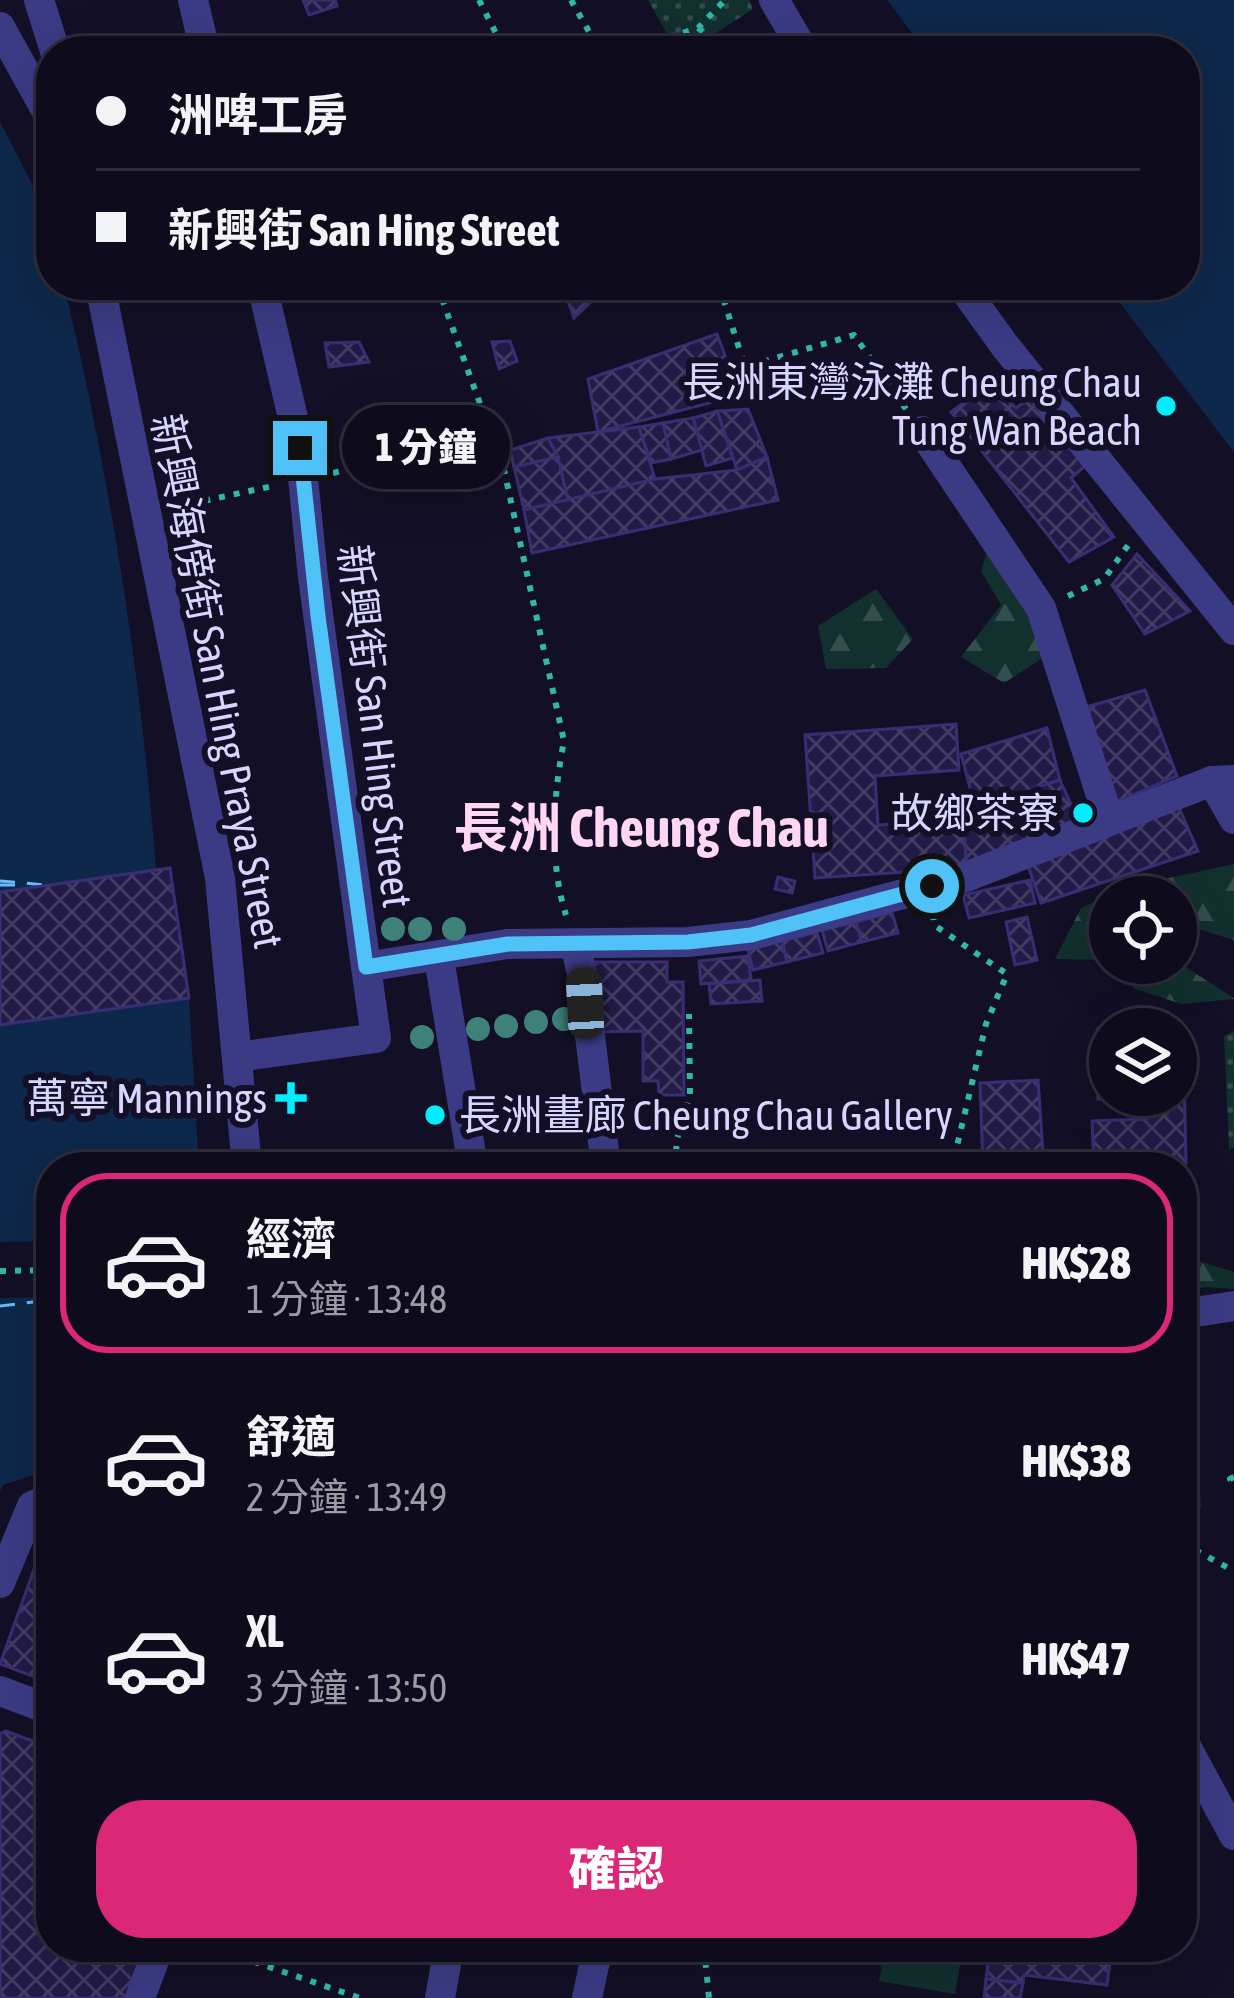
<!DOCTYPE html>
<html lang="zh-TW">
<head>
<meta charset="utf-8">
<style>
  body { margin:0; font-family:"Asap Condensed","Noto Sans TC",sans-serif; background:#1c1929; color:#f1f3f6; height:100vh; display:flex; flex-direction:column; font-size:45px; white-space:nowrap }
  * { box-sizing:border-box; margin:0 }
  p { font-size:39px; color:#9b9ba3 }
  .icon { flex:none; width:66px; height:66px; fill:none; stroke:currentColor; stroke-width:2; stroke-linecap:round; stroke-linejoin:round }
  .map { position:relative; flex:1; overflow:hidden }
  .panel { position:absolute; left:36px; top:1152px; width:1161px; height:810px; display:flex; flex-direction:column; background:#0e0b1c; border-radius:48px; box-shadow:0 12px 48px #0002,0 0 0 3px #2e2b3b }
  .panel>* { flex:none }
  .guide { position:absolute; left:36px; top:36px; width:1164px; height:264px; border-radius:48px; box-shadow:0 12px 48px #0002,0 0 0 3px #2e2b3b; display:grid; align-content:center; height:264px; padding:0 60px; background:#0e0b1c }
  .buttons { position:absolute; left:1089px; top:876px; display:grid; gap:24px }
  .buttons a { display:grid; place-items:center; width:108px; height:108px; border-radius:50%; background:#0e0b1c; box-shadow:0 12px 48px #0002,0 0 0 3px #2e2b3b; font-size:60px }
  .end { position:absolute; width:54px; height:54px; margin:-27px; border:15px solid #4fc3f7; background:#111; box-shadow:0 0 0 6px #111 }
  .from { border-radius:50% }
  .bubble { position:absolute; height:84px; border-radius:42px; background:#0e0b1c; box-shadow:0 12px 48px #0002,0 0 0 3px #2e2b3b; font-size:39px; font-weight:800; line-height:84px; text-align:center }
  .car { position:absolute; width:36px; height:72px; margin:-36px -18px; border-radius:15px; box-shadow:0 0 9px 3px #0007; background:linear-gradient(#222 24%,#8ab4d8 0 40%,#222 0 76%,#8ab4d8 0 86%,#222 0) }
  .guide b { display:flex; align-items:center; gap:42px; height:114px; font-size:45px }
  .guide b+b { border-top:3px solid #2e2b3b }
  .guide i { width:30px; height:30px; background:#f1f3f6 }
  ul { padding:21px 0 0; list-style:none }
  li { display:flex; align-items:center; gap:36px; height:180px; margin:0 24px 18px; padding:0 36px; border:6px solid transparent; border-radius:48px }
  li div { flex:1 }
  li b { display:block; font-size:45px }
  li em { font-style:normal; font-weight:800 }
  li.selected { border-color:#db2777 }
  li>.icon { width:108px; height:108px; stroke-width:1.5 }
  .action { display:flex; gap:24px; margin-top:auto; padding:24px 60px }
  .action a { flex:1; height:138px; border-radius:48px; background:#db2777; color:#fff; font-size:48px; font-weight:800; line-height:138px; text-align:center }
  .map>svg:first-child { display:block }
  .grass { fill:url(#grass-dots) }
  .forest { fill:url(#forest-firs) }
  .garden { fill:#12302e }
  .water { fill:#0e284b }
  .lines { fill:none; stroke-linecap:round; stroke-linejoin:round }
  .ferry { stroke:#64bcfe; stroke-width:3; stroke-dasharray:15 12; stroke-linecap:butt }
  .building { fill:url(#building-cross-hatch); stroke:#392e73; stroke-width:3 }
  .path { stroke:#30b8ab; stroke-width:6; stroke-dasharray:6 9; stroke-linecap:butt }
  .street { stroke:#3b3b85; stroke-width:30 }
  .tree { fill:#3d8178 }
  .route { stroke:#4fc3f7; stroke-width:15 }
  .poi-dot { fill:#02edfd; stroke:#130f26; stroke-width:4.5 }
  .labels { text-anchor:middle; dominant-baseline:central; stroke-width:12; stroke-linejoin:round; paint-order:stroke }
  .poi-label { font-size:42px; fill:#d8d5ff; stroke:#130f26; text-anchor:end }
  .street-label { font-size:42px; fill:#d8d5ff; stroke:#130f26 }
  .district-label { font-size:54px; font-weight:bold; fill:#ffd7f2; stroke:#130f26 }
</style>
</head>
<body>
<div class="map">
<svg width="1234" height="1998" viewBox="0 0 1234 1998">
  <defs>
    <pattern id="grass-dots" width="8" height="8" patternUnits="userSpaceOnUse" patternTransform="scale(3)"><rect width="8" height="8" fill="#12302e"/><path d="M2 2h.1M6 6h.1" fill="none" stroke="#344d4d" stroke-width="1.8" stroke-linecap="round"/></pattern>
    <pattern id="forest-firs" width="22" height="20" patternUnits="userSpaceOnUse" patternTransform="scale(3)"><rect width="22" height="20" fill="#12302e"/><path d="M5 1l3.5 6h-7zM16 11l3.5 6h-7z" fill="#344d4d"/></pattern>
    <pattern id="building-cross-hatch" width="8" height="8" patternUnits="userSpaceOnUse" patternTransform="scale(3)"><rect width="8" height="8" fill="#231b47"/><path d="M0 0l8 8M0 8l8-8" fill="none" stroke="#423b63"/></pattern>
  </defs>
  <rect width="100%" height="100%" fill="#130f26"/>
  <!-- grass -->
  <g class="grass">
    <path d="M648,0h101l4,9 -65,42h-11z"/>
    <path d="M1234,1031v117l-5,1 -5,-113z"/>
  </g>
  <!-- forest -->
  <g class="forest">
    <path d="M987,552l37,52 22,52 -42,27 -43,-26 40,-52 -20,-34z"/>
    <path d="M876,589l37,50 -27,29 -60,1 -8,-43z"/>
    <path d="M1234,864v76l-43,-13 -15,11v-41h-66v63l-55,-1 26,-51 46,-21z"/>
    <path d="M1176,961l58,37v1l-53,5 -48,-16 8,-25z"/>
    <path d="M1182,1256l52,16v17l-30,-2 -22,10z"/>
  </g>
  <!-- garden -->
  <path class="garden" d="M885,1947h78l-8,47 -76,-13z"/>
  <!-- water -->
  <g class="water">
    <path d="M887,0h347v452l-128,-167h79v-234h-259z"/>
    <path d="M0,122l48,93 3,70h13c46,192 77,388 92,585l-156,22z"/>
    <path d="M189,998l10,169h-148v74l-51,1v-217z"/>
    <path d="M51,1297v172l-48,16 -3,6v-193z"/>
  </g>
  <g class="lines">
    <!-- ferry -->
    <g class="ferry">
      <path d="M0,881l46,4"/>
      <path d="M0,885h16"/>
      <path d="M0,1306l51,-6"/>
    </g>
  </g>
  <!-- building -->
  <g class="building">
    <path d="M303,0h32l2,6 -28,9z"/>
    <path d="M562,285h50l5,12 -22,1 -21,20z"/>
    <path d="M717,334l23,61 -142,37 -10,-53z"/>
    <path d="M510,341l7,20 -18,8 -7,-27z"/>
    <path d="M359,342l10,20 -40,5 -4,-24z"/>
    <path d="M990,383l26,25 14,-10 55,68 -14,12 43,59 -45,25 -118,-150z"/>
    <path d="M748,409l19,48 -30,13 -20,-59z"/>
    <path d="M717,411l16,47 -27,8 -13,-48z"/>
    <path d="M693,418l9,32 -31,9 -8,-36z"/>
    <path d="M663,423l8,36 -20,4 -12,-36z"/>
    <path d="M639,427l16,52 -87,23 -10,-45 -10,-19z"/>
    <path d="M548,438l10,19 -44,10 -4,-17z"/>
    <path d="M558,457l10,45 -44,8 -10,-43z"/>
    <path d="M767,457l11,43 -246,53 -8,-43 131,-31 82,-9z"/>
    <path d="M1137,554l53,57 -45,23 -33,-49z"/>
    <path d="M1145,690l32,86 -60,26 -31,-95z"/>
    <path d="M956,724l3,46 -84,6 3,49 85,-6 4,49 -152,10 -10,-143z"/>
    <path d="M1047,728l13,52 -85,27 -14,-53z"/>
    <path d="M1060,780l18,40 -111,48 -4,-49 12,-12z"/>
    <path d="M1178,805l20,46 -157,52 -16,-46z"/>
    <path d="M170,868l19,130 -189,27v-133z"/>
    <path d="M778,877l17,4 -3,12 -17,-4z"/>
    <path d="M1030,880l5,23 -66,15 -6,-23z"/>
    <path d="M892,912l6,21 -36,9 -6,-20z"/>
    <path d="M1027,917l10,43 -22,5 -9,-43z"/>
    <path d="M856,922l6,20 -34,9 -6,-21z"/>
    <path d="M817,932l6,21 -36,9 -5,-21z"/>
    <path d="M782,941l5,21 -34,8 -5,-20z"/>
    <path d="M748,956l3,24 -50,4 -2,-23z"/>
    <path d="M591,962h76v20h16l1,113h-25l-1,-14h-15v-50l-51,1z"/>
    <path d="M760,980l2,21 -51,3 -2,-20z"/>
    <path d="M1183,1026l3,137 -92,2 -2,-44 54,-2v-24h30v-66l-32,-2z"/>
    <path d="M1132,1028l-22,1v66h23v4h-35v-70z"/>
    <path d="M1038,1080l6,87h-61l-3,-84z"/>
    <path d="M1197,1441l2,66 -17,-1v-64z"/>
    <path d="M51,1522v161l-51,-19z"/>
    <path d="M6,1731l45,17v199h99l-19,51h-131v-264z"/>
    <path d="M990,1947h122l-5,38 -83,-10 -1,8 -37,-4z"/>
    <path d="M986,1979l37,4 -3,15h-36z"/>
  </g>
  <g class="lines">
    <!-- path -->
    <g class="path">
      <path d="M479,0l26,51"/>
      <path d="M571,0l29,51"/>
      <path d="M698,28l24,19 -6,4"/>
      <path d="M626,51l72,-23 27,-28"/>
      <path d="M437,285l67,185 60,271c-11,54 -15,122 2,174"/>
      <path d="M719,285l26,82 109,-32 52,74"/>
      <path d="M438,289l19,-4"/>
      <path d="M333,473l160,-38"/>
      <path d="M175,507l98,-21"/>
      <path d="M1068,596l36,-17 25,-35"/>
      <path d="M933,914l1,11 73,49 -21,50 -34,143"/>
      <path d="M675,1167l2,-28 13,-44 -1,-81"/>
      <path d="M0,1271l51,-1"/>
      <path d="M1234,1477l-4,2 4,7"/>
      <path d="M1182,1543l52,28"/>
      <path d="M211,1947l149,51"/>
      <path d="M704,1947l5,51"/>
    </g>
    <!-- street -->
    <g class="street">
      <path d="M39,0l16,51"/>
      <path d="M193,0l12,51"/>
      <path d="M774,0l30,51"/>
      <path d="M0,27l51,92"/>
      <path d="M100,285l120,593 27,289"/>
      <path d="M262,285l38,163 13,129 53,390"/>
      <path d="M961,285l44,61 229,284"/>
      <path d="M922,431l119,177 68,212"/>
      <path d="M1212,781l22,38"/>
      <path d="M575,944l8,34 23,189"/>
      <path d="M439,958l34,209"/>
      <path d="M237,1057l139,-19 -10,-71 141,-23 181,-2 63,-7 215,-58 246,-96 22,-1"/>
      <path d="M1182,1314l52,-8"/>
      <path d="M0,1583l32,-77 19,-8"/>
      <path d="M0,1691l51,19"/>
      <path d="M1182,1739l52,96"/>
      <path d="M140,1998l19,-51"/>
      <path d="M440,1998l9,-51"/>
      <path d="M587,1998l11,-51"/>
    </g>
  </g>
  <!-- trees -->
  <g class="tree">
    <circle cx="393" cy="929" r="12"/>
    <circle cx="420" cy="929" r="12"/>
    <circle cx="454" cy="929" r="12"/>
    <circle cx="564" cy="1019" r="12"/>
    <circle cx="536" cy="1022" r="12"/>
    <circle cx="506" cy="1026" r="12"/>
    <circle cx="478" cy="1029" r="12"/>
    <circle cx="422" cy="1037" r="12"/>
  </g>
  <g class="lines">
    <!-- route -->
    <path class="route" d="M300,448l18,168 48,351 142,-23 180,-2 63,-7 181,-49"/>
  </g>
  <!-- markers -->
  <g class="poi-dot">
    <circle cx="1166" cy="406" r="12"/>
    <circle cx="1083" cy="813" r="12"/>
    <path d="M285 1080h12v12h12v12h-12v12h-12v-12h-12v-12h12z"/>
    <circle cx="435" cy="1115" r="12"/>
  </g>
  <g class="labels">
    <!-- poi labels -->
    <g class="poi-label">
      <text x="1142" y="382">長洲東灣泳灘 Cheung Chau<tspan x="1142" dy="48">Tung Wan Beach</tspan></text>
      <text x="1059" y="813">故鄉茶寮</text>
      <text x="267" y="1098">萬寧 Mannings</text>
      <text x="459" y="1115" text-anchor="start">長洲畫廊 Cheung Chau Gallery</text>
    </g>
    <!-- street labels -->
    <g class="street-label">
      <text transform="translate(218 681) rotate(79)">新興海傍街 San Hing Praya Street</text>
      <text transform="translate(376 726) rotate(83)">新興街 San Hing Street</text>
    </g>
    <!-- district labels -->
    <g class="district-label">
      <text x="641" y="827">長洲 Cheung Chau</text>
    </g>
  </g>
</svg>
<div class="buttons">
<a><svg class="icon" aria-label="locate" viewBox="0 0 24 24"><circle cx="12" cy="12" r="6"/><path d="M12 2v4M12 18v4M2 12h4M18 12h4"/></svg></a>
<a><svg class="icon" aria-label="layers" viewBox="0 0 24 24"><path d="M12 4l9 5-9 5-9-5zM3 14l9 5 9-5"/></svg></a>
</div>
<i class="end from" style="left:932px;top:886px"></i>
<i class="end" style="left:300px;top:448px"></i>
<div class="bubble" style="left:342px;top:405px;width:168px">1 分鐘</div>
<i class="car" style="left:585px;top:1003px;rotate:357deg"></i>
<div class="guide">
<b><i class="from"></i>洲啤工房</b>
<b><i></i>新興街 San Hing Street</b>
</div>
<section class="panel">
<ul>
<li class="selected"><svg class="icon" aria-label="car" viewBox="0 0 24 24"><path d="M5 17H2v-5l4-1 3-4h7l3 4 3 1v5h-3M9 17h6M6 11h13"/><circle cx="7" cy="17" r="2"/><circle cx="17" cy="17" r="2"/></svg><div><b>經濟</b><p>1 分鐘 · 13:48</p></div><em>HK$28</em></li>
<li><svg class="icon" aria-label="car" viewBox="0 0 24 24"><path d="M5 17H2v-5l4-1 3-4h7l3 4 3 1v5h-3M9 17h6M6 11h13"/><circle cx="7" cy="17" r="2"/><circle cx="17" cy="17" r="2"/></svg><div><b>舒適</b><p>2 分鐘 · 13:49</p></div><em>HK$38</em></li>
<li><svg class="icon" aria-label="car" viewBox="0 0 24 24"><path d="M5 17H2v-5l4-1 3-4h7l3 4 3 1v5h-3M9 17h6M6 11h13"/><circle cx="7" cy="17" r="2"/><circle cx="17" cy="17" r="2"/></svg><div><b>XL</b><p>3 分鐘 · 13:50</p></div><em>HK$47</em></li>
</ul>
<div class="action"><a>確認</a></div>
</section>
</div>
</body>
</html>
